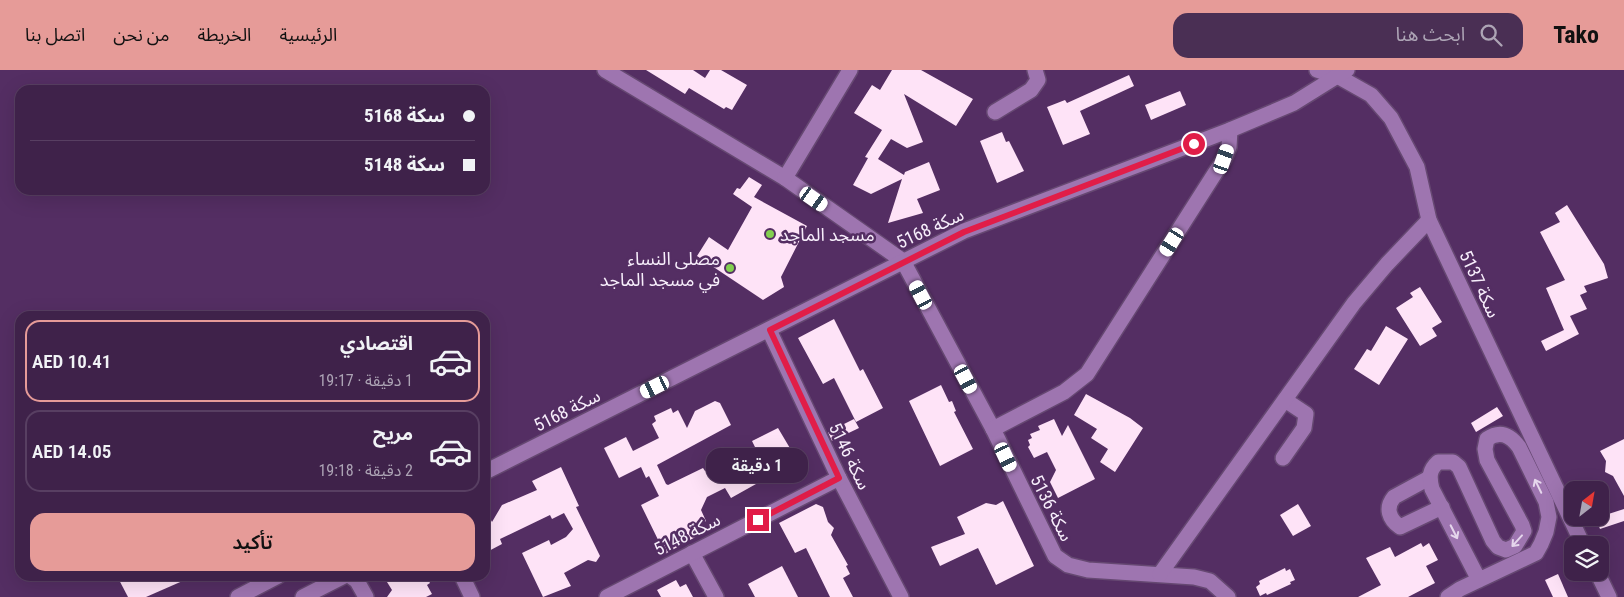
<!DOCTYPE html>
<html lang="ar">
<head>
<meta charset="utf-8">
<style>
  body { margin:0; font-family:"Roboto Condensed","Noto Sans Arabic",sans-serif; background:#4a2f54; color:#f1f3f6; direction:rtl; height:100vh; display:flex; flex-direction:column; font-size:19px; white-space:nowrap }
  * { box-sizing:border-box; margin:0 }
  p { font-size:16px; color:#ada4b5 }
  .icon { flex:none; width:28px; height:28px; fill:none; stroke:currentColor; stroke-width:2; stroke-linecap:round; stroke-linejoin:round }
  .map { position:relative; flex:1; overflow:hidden; direction:ltr }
  .sheet { position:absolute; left:15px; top:241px; width:475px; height:270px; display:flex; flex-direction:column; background:#3f224a; border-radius:15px; box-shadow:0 5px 20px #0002,0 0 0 1px #583f62; direction:rtl }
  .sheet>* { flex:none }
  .banner { position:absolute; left:15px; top:15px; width:475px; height:110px; border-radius:15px; box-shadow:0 5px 20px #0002,0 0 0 1px #583f62; direction:rtl; display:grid; align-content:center; height:110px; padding:0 15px; background:#3f224a }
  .needle { width:32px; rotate:31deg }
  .controls { position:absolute; left:1564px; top:411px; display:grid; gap:10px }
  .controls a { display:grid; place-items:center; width:45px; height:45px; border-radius:10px; background:#3f224a; box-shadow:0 5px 20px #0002,0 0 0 1px #583f62; font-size:25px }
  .end { position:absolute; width:22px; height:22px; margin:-11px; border:6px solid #e11d48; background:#fff; box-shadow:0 0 0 2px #fff }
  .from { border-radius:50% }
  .bubble { position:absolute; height:35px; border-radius:15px; background:#3f224a; box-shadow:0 5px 20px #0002,0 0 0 1px #583f62; font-size:16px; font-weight:600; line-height:35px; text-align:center; direction:rtl }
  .car { position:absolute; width:15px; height:30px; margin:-15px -8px; border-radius:6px; box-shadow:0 0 4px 1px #0007; background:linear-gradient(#fff 24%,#345 0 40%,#fff 0 76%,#345 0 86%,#fff 0) }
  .banner b { display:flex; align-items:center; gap:18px; height:48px; font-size:19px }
  .banner b+b { border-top:1px solid #583f62 }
  .banner i { width:12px; height:12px; background:#f1f3f6 }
  ul { padding:9px 0 0; list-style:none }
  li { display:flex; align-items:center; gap:15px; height:82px; margin:0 10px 8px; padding:0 5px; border:2px solid #583f62; border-radius:15px }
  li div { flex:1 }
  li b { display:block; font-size:19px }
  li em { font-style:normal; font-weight:600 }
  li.on { border-color:#e69b98 }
  li>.icon { width:45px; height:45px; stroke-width:1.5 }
  .primary-button { display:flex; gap:10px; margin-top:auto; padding:10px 15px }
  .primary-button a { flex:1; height:58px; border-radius:15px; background:#e69b98; color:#111; font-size:20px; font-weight:600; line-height:58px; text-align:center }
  header { display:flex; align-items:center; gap:30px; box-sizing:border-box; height:70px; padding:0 25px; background:#e69b98; color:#111 }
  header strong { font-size:24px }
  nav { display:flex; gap:28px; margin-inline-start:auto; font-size:18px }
  .search { width:350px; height:45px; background:#4a2f54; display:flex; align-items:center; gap:12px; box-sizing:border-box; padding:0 18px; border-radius:15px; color:#ada4b5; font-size:19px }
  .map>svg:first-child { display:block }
  .building { fill:#fee3f7 }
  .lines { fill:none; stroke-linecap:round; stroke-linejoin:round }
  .minor-casing { stroke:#664872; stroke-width:18 }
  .minor { stroke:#9e75b0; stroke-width:15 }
  .oneway { stroke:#e5d6ec }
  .route { stroke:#e11d48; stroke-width:6 }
  .poi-dot { fill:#82d050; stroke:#542e63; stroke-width:2 }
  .labels { text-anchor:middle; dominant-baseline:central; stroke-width:5; stroke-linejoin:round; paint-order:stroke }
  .street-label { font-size:18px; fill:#f7eefb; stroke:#542e63 }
  .poi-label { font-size:18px; fill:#f7eefb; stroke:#542e63; text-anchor:start }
</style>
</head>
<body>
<header>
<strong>Tako</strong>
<div class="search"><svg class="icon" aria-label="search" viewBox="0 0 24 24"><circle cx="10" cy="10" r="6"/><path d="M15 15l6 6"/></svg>ابحث هنا</div>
<nav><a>الرئيسية</a><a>الخريطة</a><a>من نحن</a><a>اتصل بنا</a></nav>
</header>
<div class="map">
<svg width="1624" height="527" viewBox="0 0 1624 527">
  <rect width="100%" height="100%" fill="#542e63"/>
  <!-- building -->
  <g class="building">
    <path d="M646,0h47l12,8 5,-8h11l26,15 -15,25 -6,-3 -2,2 -35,-21 -4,6z"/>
    <path d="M892,0h29l52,29 -17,27 -52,-32 19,48 -16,6 -16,-9 -13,20 26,16 1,-3 24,-10 11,28 -23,9 6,14 -35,10 14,-44 -31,15 -18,-9 15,-27 -3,-1 17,-27 -28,-17 18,-28 8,5z"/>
    <path d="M1129,5l5,11 -54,25 10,23 -27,11 -16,-38 18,-7 2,3z"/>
    <path d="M1180,21l6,14 -35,15 -6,-15z"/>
    <path d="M1002,62l4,10 3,-1 15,30 -27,12 -17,-42z"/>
    <path d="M749,107l13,8 -8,12 53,29 -26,51 3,10 -21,13 -66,-44 12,-19 19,13 24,-43 -19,-13 4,-6 3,1z"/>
    <path d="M1567,135l37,59 4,14 -24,8 3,6 -7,3 7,14 -17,7 9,18 -33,17 -5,-10 23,-11 -18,-42 19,-8 -25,-48 20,-10 -5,-9z"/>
    <path d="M1420,217l22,35 -10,6 5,8 -17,10 -24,-38 17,-11 -3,-4z"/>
    <path d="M834,249l26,52 3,-2 20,39 -27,14 -22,-44 -11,6 -25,-46z"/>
    <path d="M1386,256l22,13 -29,46 -25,-16 13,-20 4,2z"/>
    <path d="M941,315l8,17 3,-1 4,10 -2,1 19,37 -33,17 -31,-65z"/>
    <path d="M1086,324l44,24 13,10 -28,44 -15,-10 8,-13 -17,-11 6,-9 -23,-14z"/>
    <path d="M715,331l5,2 11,22 -74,40 9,19 2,1 35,-17 2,3 21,-12 1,2 28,-14 -3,-6 26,-13 19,32 -8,4 1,3 -10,6 -1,-3 -24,11 1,3 -25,14 -6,-10 -18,9 -6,13 5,11 -11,6 4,8 -34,19 -24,-49 18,-9 -10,-20 -3,2 -5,-11 -22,11 -15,-30 22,-11 7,14 26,-13 -7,-14 4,-3 -2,-5 17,-8 2,5 5,-3 9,18 8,-17z"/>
    <path d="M1497,337l6,9 -27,16 -5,-9z"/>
    <path d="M854,349l5,9 -27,13 -4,-9z"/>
    <path d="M1054,349l8,17 6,-11 27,54 -37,19 -8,-16 6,-12 -9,-18 -13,6 -6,-11 2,-2 -2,-5 4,-2 -2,-4 10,-4 -2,-4z"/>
    <path d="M1624,369v57l-11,-20 -8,-4 1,-11 -6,-10z"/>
    <path d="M561,397l18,39 -3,1 24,49 -4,6 -8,-2 -24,13 7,13 -28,11 -21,-44 27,-13 2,5 15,-8 7,-8 -9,-16 -12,6 -2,-4 -50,24 2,5 -17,9v-44l7,13 10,-17 35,-15 -5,-9z"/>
    <path d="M1003,431l31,65 -38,19 -18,-37 -38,18 -9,-19 34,-13 -8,-17 29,-14 10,2z"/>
    <path d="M816,434l7,3 5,15 6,6 -3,7 17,30 -2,1 4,8 -7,4 10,19h-23l-24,-49 -11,5 -16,-30z"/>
    <path d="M1298,434l13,22 -18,10 -13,-21z"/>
    <path d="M1624,439v12l-24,8 -4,-11z"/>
    <path d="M1421,473l2,4 6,-4 9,17 -12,6 9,17 -27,14h-50l23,-12 -15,-27 24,-11 5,10z"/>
    <path d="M782,496l16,31h-43l-7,-13z"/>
    <path d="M1285,498l1,3 4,-2 5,11 -5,2 1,2 -24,11 -1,-2 -6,3 -4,-9 4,-3 -1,-3z"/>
    <path d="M1558,504l10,23h-15l-8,-17z"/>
    <path d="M117,506h77l-48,21h-18z"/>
    <path d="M398,506h28l4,7 -3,2 5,9 -6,3h-39l5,-7 -5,-8z"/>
    <path d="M676,510l4,7 6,-3 7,13h-32l-4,-7z"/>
  </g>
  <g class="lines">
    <!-- minor casing -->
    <g class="minor-casing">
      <g id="minor">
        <path d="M605,0l180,108 118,83 90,168 62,127 13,9 20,5 106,7 16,4 18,16"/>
        <path d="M1317,0l22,7 32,18 20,23 26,49 12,53 154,325"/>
        <path d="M995,42l36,-22 7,-10 -3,-10"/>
        <path d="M785,108l65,-108"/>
        <path d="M769,260l70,148 62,119"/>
        <path d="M993,359l71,-37 23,-18 137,-215 5,-12 1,-17"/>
        <path d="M1283,388l21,-30 2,-14 -21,-14"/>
        <path d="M485,402l479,-241 266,-101 64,-27 53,-33"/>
        <path d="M1429,408l-35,19c-9,11 -5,22 6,30l42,-20"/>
        <path d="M692,483l24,44"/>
        <path d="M1597,502l12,25"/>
        <path d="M1160,504l194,-271 33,-39 42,-44"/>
        <path d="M350,506l7,5 9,16"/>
        <path d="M462,506l10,21"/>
        <path d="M238,527l40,-21"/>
        <path d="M303,527l41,-21"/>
        <path d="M607,527l232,-119"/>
        <path d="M1448,527l12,-8 76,-36 5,-9 5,-12 3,-15 -3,-15 -27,-55c-9,-12 -19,-17 -32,-8l-2,10 2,11 35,65 2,6 -9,15 -9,4 -8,-3 -5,-6 -34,-74 -6,-5h-15c-9,8 -9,15 -6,27l47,91"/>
      </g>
    </g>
    <!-- minor -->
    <use href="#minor" class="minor"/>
  </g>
  <!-- one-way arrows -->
  <defs><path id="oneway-shaft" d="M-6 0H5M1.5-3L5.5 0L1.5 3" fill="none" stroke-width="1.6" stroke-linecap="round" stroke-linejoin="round" transform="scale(1.25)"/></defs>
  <g class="oneway">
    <use href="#oneway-shaft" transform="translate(1538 416) rotate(-116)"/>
    <use href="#oneway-shaft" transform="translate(1454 462) rotate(63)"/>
    <use href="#oneway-shaft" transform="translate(1517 471) rotate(132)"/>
  </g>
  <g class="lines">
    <!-- route -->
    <path class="route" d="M758,450l81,-42 -69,-148 194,-98 230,-88"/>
  </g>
  <!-- markers -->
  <g class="poi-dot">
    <circle cx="770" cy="164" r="5"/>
    <circle cx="730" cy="198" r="5"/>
  </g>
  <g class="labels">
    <!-- street labels -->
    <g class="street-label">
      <text transform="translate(930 158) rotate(-25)">سكة 5168</text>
      <text transform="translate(1480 214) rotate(65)">سكة 5137</text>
      <text transform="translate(567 340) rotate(-27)">سكة 5168</text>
      <text transform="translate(850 386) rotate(64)">سكة 5146</text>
      <text transform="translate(1052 438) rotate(63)">سكة 5136</text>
      <text transform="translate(687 464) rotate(-27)">سكة 5148</text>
    </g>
    <!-- poi labels -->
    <g class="poi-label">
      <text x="780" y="164">مسجد الماجد</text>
      <text x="720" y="188" text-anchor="end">مصلى النساء<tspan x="720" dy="21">في مسجد الماجد</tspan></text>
    </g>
  </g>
</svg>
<div class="controls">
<a><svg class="needle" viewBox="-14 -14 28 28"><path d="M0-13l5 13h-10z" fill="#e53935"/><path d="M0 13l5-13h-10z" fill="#ada4b5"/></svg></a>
<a><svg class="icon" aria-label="layers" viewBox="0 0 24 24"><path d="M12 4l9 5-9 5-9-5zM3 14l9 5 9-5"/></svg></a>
</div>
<i class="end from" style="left:1194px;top:74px"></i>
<i class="end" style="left:758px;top:450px"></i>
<div class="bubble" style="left:706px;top:378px;width:102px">1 دقيقة</div>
<i class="car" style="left:1224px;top:89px;rotate:19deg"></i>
<i class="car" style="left:814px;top:129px;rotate:125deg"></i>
<i class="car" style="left:1172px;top:172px;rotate:212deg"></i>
<i class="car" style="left:921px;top:225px;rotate:332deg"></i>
<i class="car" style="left:966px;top:309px;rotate:152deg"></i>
<i class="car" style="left:655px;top:317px;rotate:244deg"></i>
<i class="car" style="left:1006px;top:387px;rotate:155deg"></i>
<div class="banner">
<b><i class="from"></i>سكة 5168</b>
<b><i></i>سكة 5148</b>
</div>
<section class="sheet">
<ul>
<li class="on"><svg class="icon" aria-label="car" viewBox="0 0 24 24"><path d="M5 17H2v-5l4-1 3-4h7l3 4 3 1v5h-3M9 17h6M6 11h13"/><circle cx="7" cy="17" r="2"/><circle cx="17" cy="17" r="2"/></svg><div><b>اقتصادي</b><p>1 دقيقة · 19:17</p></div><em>AED 10.41</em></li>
<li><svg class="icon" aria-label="car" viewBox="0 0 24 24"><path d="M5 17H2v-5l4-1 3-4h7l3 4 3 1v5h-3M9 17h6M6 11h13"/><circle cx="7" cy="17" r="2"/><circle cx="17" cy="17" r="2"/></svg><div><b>مريح</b><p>2 دقيقة · 19:18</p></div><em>AED 14.05</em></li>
</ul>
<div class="primary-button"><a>تأكيد</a></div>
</section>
</div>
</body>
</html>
